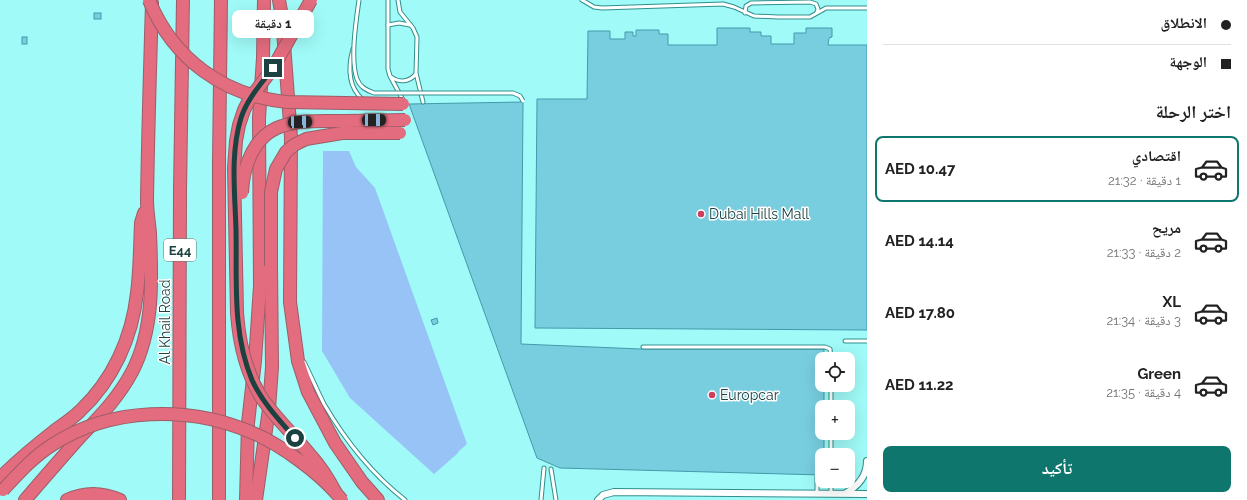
<!DOCTYPE html>
<html lang="ar">
<head>
<meta charset="utf-8">
<style>
  body { margin:0; font-family:Raleway,"Noto Naskh Arabic",sans-serif; background:#f2f2f2; color:#222; direction:rtl; height:100vh; display:flex; flex-direction:column; font-size:15px; white-space:nowrap }
  * { box-sizing:border-box; margin:0 }
  p { font-size:13px; color:#767676 }
  .icon { flex:none; width:22px; height:22px; fill:none; stroke:currentColor; stroke-width:2; stroke-linecap:round; stroke-linejoin:round }
  .map { position:relative; flex:1; overflow:hidden; direction:ltr }
  .side { display:flex; flex-direction:column; background:#fff; width:380px }
  .side>* { flex:none }
  .guide { display:grid; align-content:center; height:88px; padding:0 16px; background:#fff }
  .buttons { position:absolute; left:815px; top:352px; display:grid; gap:8px }
  .buttons a { display:grid; place-items:center; width:40px; height:40px; border-radius:8px; background:#fff; box-shadow:0 4px 16px #0002; font-size:20px }
  .end { position:absolute; width:18px; height:18px; margin:-9px; border:5px solid #1b4140; background:#fff; box-shadow:0 0 0 2px #fff }
  .from { border-radius:50% }
  .bubble { position:absolute; height:28px; border-radius:8px; background:#fff; box-shadow:0 4px 16px #0002; font-size:13px; font-weight:700; line-height:28px; text-align:center; direction:rtl }
  .car { position:absolute; width:12px; height:24px; margin:-12px -6px; border-radius:5px; box-shadow:0 0 3px 1px #0007; background:linear-gradient(#222 24%,#8ab4d8 0 40%,#222 0 76%,#8ab4d8 0 86%,#222 0) }
  .guide b { display:flex; align-items:center; gap:14px; height:38px; font-size:15px }
  .guide b+b { border-top:1px solid #e0e0e0 }
  .guide i { width:10px; height:10px; background:#222 }
  ul { padding:0; list-style:none }
  li { display:flex; align-items:center; gap:12px; height:66px; margin:0 8px 6px; padding:0 8px; border:2px solid transparent; border-radius:8px }
  li div { flex:1 }
  li b { display:block; font-size:15px }
  li em { font-style:normal; font-weight:700 }
  li.selected { border-color:#0f766e }
  li>.icon { width:36px; height:36px; stroke-width:1.5 }
  h2 { padding:0 16px; font-size:18px; line-height:48px }
  .button { display:flex; gap:8px; margin-top:auto; padding:8px 16px }
  .button a { flex:1; height:46px; border-radius:8px; background:#0f766e; color:#fff; font-size:16px; font-weight:700; line-height:46px; text-align:center }
  main { display:flex; flex:1; min-height:0 }
  .map>svg:first-child { display:block }
  .water { fill:#97c3f6 }
  .building { fill:#78cedf; stroke:#439aab }
  .lines { fill:none; stroke-linecap:round; stroke-linejoin:round }
  .service-casing { stroke:#308f8c; stroke-width:5 }
  .minor-casing { stroke:#308f8c; stroke-width:8 }
  .motorway-casing { stroke:#9d5d68; stroke-width:14 }
  .service { stroke:#fff; stroke-width:3 }
  .minor { stroke:#fff; stroke-width:6 }
  .motorway { stroke:#e36c7e; stroke-width:12 }
  .service-bridge-casing { stroke:#308f8c; stroke-width:5; stroke-linecap:butt }
  .motorway-bridge-casing { stroke:#9d5d68; stroke-width:14; stroke-linecap:butt }
  .service-bridge { stroke:#fff; stroke-width:3 }
  .motorway-bridge { stroke:#e36c7e; stroke-width:12 }
  .route { stroke:#1b4140; stroke-width:5 }
  .poi-dot { fill:#cf3f5d; stroke:#fff; stroke-width:1.5 }
  .labels { text-anchor:middle; dominant-baseline:central; stroke-width:3; stroke-linejoin:round; paint-order:stroke }
  .shield { fill:#fff; stroke:#5f7a79; stroke-width:1 }
  .shield-label { font-size:13px; font-weight:bold; fill:#1b4140 }
  .poi-label { font-size:14px; fill:#1b4140; stroke:#fff; text-anchor:start }
  .street-label { font-size:14px; fill:#1b4140; stroke:#fff }
</style>
</head>
<body>
<main>
<section class="side">
<div class="guide">
<b><i class="from"></i>الانطلاق</b>
<b><i></i>الوجهة</b>
</div>
<h2>اختر الرحلة</h2>
<ul>
<li class="selected"><svg class="icon" aria-label="car" viewBox="0 0 24 24"><path d="M5 17H2v-5l4-1 3-4h7l3 4 3 1v5h-3M9 17h6M6 11h13"/><circle cx="7" cy="17" r="2"/><circle cx="17" cy="17" r="2"/></svg><div><b>اقتصادي</b><p>1 دقيقة · 21:32</p></div><em>AED 10.47</em></li>
<li><svg class="icon" aria-label="car" viewBox="0 0 24 24"><path d="M5 17H2v-5l4-1 3-4h7l3 4 3 1v5h-3M9 17h6M6 11h13"/><circle cx="7" cy="17" r="2"/><circle cx="17" cy="17" r="2"/></svg><div><b>مريح</b><p>2 دقيقة · 21:33</p></div><em>AED 14.14</em></li>
<li><svg class="icon" aria-label="car" viewBox="0 0 24 24"><path d="M5 17H2v-5l4-1 3-4h7l3 4 3 1v5h-3M9 17h6M6 11h13"/><circle cx="7" cy="17" r="2"/><circle cx="17" cy="17" r="2"/></svg><div><b>XL</b><p>3 دقيقة · 21:34</p></div><em>AED 17.80</em></li>
<li><svg class="icon" aria-label="car" viewBox="0 0 24 24"><path d="M5 17H2v-5l4-1 3-4h7l3 4 3 1v5h-3M9 17h6M6 11h13"/><circle cx="7" cy="17" r="2"/><circle cx="17" cy="17" r="2"/></svg><div><b>Green</b><p>4 دقيقة · 21:35</p></div><em>AED 11.22</em></li>
</ul>
<div class="button"><a>تأكيد</a></div>
</section>
<div class="map">
<svg width="867" height="500" viewBox="0 0 867 500">
  <rect width="100%" height="100%" fill="#a0faf7"/>
  <!-- water -->
  <path class="water" d="M323,151h26l7,16 19,21 92,256 -9,8v1l-24,21 -84,-76 -28,-47z"/>
  <!-- building -->
  <g class="building">
    <rect x="94" y="13" width="7" height="6"/>
    <path d="M717,28h33v4h11v4h10v8h23v-11h12v-5h26v9l-3,1 -1,7h39v285l-332,-2 2,-229h50l1,-68h22v8h15v-7h8v4h3v-6h23v4h9v11h49z"/>
    <rect x="22" y="37" width="5" height="7"/>
    <path d="M523,102l-2,242 120,5h183v10h-2v26h2v22h-2v26h2v22h-2v20l-262,-7 -23,-10 -128,-354z"/>
    <path d="M437,318l1,5 -5,2 -2,-5z"/>
  </g>
  <g class="lines">
    <!-- service casing -->
    <g class="service-casing">
      <g id="service">
        <path d="M388,0v69l2,7 13,24"/>
        <path d="M398,0l2,12 13,16 4,9 -1,36 7,29"/>
        <path d="M582,0l12,7 8,1 121,-4 11,3 20,9 24,1h32l16,-9h41"/>
        <path d="M745,13l1,-7 5,-3 59,-1 6,2 2,5 -1,3"/>
        <path d="M388,25l11,-2 11,2"/>
        <path d="M353,49c-5,18 -5,37 9,50"/>
        <path d="M391,77c9,6 18,5 25,-3"/>
        <path d="M845,341h22"/>
        <path d="M643,347h182l5,2 1,10"/>
        <path d="M304,362c7,14 13,28 20,42 21,36 48,70 81,96"/>
        <path d="M831,385v22"/>
        <path d="M831,433v22"/>
        <path d="M551,469l5,31"/>
        <path d="M831,481v13"/>
        <path d="M817,493v-16"/>
        <path d="M541,500l3,-32"/>
      </g>
    </g>
    <!-- minor casing -->
    <g class="minor-casing">
      <g id="minor">
        <path d="M846,493c12,-7 21,-18 21,-32"/>
        <path d="M598,500l5,-5 11,-3 253,2"/>
      </g>
    </g>
    <!-- motorway casing -->
    <g class="motorway-casing">
      <g id="motorway">
        <path d="M279,0l3,17 9,120 -1,165 8,59 10,31 27,51 27,39 16,18"/>
        <path d="M0,478c17,-17 35,-32 53,-46 9,-7 19,-13 27,-21 33,-31 52,-73 57,-118 3,-23 3,-47 4,-70l3,-10"/>
        <path d="M25,500c19,-22 37,-43 56,-64 20,-21 37,-38 51,-64 22,-42 20,-92 18,-139 -1,-11 -3,-22 -3,-33 1,-66 3,-131 5,-197"/>
        <path d="M67,500c17,-8 35,-8 53,0"/>
        <path d="M179,500l1,-310 3,-190"/>
        <path d="M219,500v-339l2,-161"/>
        <path d="M246,500l2,-77 7,-62 5,-75 -1,-168 4,-60 1,-58"/>
        <path d="M256,500l13,-91 3,-42 -1,-101"/>
      </g>
    </g>
    <!-- service -->
    <use href="#service" class="service"/>
    <!-- minor -->
    <use href="#minor" class="minor"/>
    <!-- motorway -->
    <use href="#motorway" class="motorway"/>
    <!-- service-bridge casing -->
    <g class="service-bridge-casing">
      <path id="service-bridge" d="M359,0c-3,21 -9,60 -2,79 3,8 9,11 17,14h139l7,3 3,5"/>
    </g>
    <!-- motorway-bridge casing -->
    <g class="motorway-bridge-casing">
      <g id="motorway-bridge">
        <path d="M149,0c24,59 75,96 138,102l116,2"/>
        <path d="M311,0l-38,68 -24,32 -5,10 -5,15 -3,16 -2,27 3,145c2,29 9,59 24,84 15,22 35,40 51,60 10,11 17,23 24,36"/>
        <path d="M242,193c1,-27 12,-58 40,-67 17,-6 37,-5 55,-5 22,0 45,-1 68,-1"/>
        <path d="M271,266v-74l5,-23 10,-17 8,-7 12,-6 36,-6h58"/>
        <path d="M3,490c15,-16 30,-33 49,-45 58,-38 138,-40 201,-12 17,7 32,17 47,28 15,11 30,24 42,39"/>
      </g>
    </g>
    <!-- service-bridge -->
    <use href="#service-bridge" class="service-bridge"/>
    <!-- motorway-bridge -->
    <use href="#motorway-bridge" class="motorway-bridge"/>
  </g>
  <g class="lines">
    <!-- route -->
    <path class="route" d="M273,68c-12,16 -26,31 -32,50 -11,36 -6,75 -5,112 1,50 -4,102 16,150 10,22 27,40 43,58"/>
  </g>
  <!-- markers -->
  <g class="poi-dot">
    <circle cx="701" cy="214" r="4"/>
    <circle cx="712" cy="395" r="4"/>
  </g>
  <g class="labels">
    <!-- shield labels -->
    <rect class="shield" x="164" y="239" width="32" height="22" rx="3"/>
    <g class="shield-label">
      <text x="180" y="250">E44</text>
    </g>
    <!-- poi labels -->
    <g class="poi-label">
      <text x="709" y="214">Dubai Hills Mall</text>
      <text x="720" y="395">Europcar</text>
    </g>
    <!-- street labels -->
    <g class="street-label">
      <text transform="translate(165 322) rotate(-90)">Al Khail Road</text>
    </g>
  </g>
</svg>
<div class="buttons">
<a><svg class="icon" aria-label="locate" viewBox="0 0 24 24"><circle cx="12" cy="12" r="6"/><path d="M12 2v4M12 18v4M2 12h4M18 12h4"/></svg></a>
<a>+</a>
<a>−</a>
</div>
<i class="end from" style="left:295px;top:438px"></i>
<i class="end" style="left:273px;top:68px"></i>
<div class="bubble" style="left:232px;top:10px;width:82px">1 دقيقة</div>
<i class="car" style="left:374px;top:120px;rotate:89deg"></i>
<i class="car" style="left:300px;top:122px;rotate:88deg"></i>
</div>
</main>
</body>
</html>
